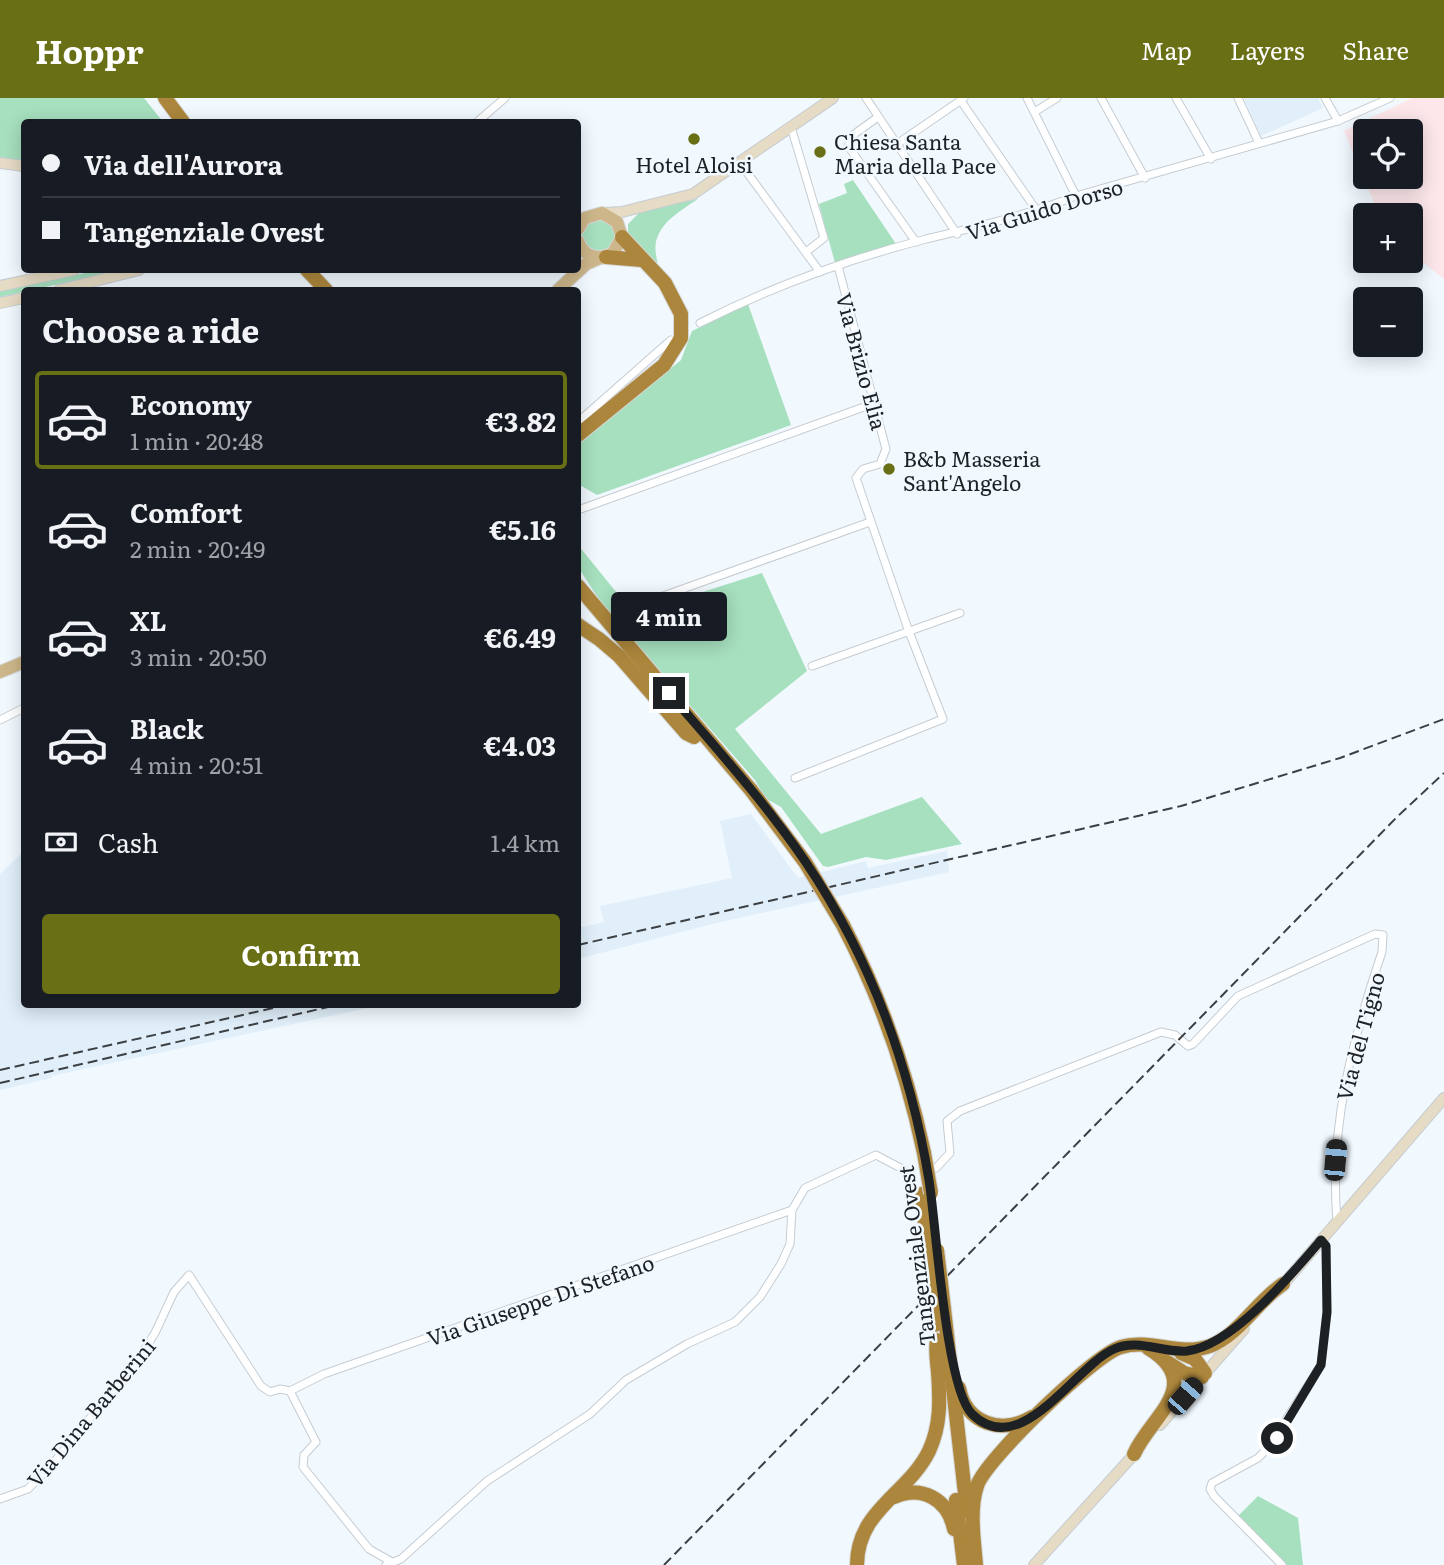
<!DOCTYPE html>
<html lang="en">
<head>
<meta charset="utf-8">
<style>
  body { margin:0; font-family:Literata,serif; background:#242831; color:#f1f3f6; height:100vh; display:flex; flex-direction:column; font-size:26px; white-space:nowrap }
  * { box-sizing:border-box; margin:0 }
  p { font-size:23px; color:#9ea1a6 }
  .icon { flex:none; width:38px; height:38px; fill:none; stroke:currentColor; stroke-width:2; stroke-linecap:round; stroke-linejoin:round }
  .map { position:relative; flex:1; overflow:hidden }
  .sheet { position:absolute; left:21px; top:189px; width:560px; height:721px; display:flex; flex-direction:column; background:#171b24; border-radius:7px; box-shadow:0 4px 18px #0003 }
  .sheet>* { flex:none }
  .banner { position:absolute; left:21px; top:21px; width:560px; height:154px; border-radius:7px; box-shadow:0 4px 18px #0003; display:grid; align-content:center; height:154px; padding:0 21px; background:#171b24 }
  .tools { position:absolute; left:1353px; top:21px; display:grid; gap:14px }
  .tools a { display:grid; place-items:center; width:70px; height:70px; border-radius:7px; background:#171b24; box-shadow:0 4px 18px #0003; font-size:35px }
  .end { position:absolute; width:32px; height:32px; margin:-16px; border:9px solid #1e2123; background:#fff; box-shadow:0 0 0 4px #fff }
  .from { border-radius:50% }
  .bubble { position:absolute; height:49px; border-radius:7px; background:#171b24; box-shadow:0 4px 18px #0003; font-size:23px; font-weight:700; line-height:49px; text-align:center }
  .car { position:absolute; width:21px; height:42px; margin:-21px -10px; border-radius:9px; box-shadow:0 0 5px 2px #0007; background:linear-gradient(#222 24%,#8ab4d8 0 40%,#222 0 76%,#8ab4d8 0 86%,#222 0) }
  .banner b { display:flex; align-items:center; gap:24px; height:66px; font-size:26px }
  .banner b+b { border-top:2px solid #363941 }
  .banner i { width:18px; height:18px; background:#f1f3f6 }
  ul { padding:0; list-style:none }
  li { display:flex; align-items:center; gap:21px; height:98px; margin:0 14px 10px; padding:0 7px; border:4px solid transparent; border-radius:7px }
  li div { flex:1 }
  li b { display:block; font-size:26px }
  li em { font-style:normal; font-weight:700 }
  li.current { border-color:#696f15 }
  li>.icon { width:63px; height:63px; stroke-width:1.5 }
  h2 { padding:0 21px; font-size:32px; line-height:84px }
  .pay { display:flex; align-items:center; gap:18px; height:77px; padding:0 21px; font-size:26px }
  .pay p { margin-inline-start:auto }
  .action { display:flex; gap:14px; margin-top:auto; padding:14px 21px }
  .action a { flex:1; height:80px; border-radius:7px; background:#696f15; color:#fff; font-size:28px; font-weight:700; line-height:80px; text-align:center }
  header { display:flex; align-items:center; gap:42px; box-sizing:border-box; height:98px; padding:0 35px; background:#696f15; color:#fff }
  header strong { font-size:33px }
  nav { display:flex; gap:38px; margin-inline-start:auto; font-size:24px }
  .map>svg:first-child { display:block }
  .commercial { fill:#fde7eb; fill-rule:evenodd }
  .built { fill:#e0effa }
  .green { fill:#a6e0be }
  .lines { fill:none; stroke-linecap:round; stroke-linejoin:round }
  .street-casing { stroke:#c5ccd2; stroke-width:9 }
  .secondary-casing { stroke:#c5ccd2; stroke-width:12 }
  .primary-casing { stroke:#d6d7d7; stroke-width:14 }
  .highway-casing { stroke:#d6d7d7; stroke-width:16 }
  .street { stroke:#fff; stroke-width:7 }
  .secondary { stroke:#e6dbc4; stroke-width:10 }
  .primary { stroke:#cdb68a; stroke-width:12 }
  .highway { stroke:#ac863c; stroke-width:14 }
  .rail { stroke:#3d4043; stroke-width:2; stroke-dasharray:10 5; stroke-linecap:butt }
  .highway-bridge-casing { stroke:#d6d7d7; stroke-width:16; stroke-linecap:butt }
  .highway-bridge { stroke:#ac863c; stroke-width:14 }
  .route { stroke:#1e2123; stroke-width:9 }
  .poi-dot { fill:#696f15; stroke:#f1f9ff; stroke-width:2.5 }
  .labels { text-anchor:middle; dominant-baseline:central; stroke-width:5; stroke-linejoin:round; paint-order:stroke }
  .poi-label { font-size:21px; fill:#1e2123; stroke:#f1f9ff; text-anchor:start }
  .street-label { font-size:21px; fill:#1e2123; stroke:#f1f9ff }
</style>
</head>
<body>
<header>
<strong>Hoppr</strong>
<nav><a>Map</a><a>Layers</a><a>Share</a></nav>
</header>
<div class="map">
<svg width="1444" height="1467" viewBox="0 0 1444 1467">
  <rect width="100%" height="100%" fill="#f1f9ff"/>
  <!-- commercial -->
  <path class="commercial" d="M1412,0h32v181l-33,-26 -1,-38h-34l-1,-10 -31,-74zM1365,33h45v46h-45z"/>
  <!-- built -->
  <g class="built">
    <path d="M1244,0h74l5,10 -62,28z"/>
    <path d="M751,716l47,64 68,-17 2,7 79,-17 2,21 -233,51 -138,36v-31l26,-6 -4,-16 132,-28 -12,-57z"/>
    <path d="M24,753v153l358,1 -330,71v2l-52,12v-216z"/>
  </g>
  <!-- green -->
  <g class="green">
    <path d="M0,0h144l19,24h-139v39l-24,-3z"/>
    <path d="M853,82l43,64 -61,19 -16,-59 28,-11 -3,-9z"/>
    <path d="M698,101c-24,16 -51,31 -40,64l-30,-24v-15l12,-12z"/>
    <circle cx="599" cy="137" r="17"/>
    <path d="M99,172h24l-123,27v-6z"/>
    <path d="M748,206l43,121 -194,70 -19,-11v-39l103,-85 11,-29z"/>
    <path d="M578,447l56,69 128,-41 45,98 -72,58 86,105 101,-37 40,47 -76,16 -20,-3 -38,10 -5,-1 -42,-59 -16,-9 -10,-18 -151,-173 -26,-40z"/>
    <path d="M1258,1398l40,22 5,47h-21l-46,-47z"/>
  </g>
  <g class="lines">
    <!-- street casing -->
    <g class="street-casing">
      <g id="street">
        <path d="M866,0l91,136"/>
        <path d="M1027,0l49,98"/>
        <path d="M1101,0l44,80"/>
        <path d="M1176,0l35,61"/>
        <path d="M1238,0l21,45"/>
        <path d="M1325,0l13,23"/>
        <path d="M961,3l76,110"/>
        <path d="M1036,13l21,-13"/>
        <path d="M878,19l-25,18 -5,11 68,96"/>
        <path d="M477,24l28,-24"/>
        <path d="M791,29l33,111 -18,14"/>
        <path d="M897,46l67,-46"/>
        <path d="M740,65l80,109"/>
        <path d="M700,225c71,-36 149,-64 226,-84 51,-12 101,-24 150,-43l262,-75 52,-23"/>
        <path d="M578,324l93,-82"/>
        <path d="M578,412l297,-107"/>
        <path d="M635,508l235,-84"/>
        <path d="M812,568l148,-53"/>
        <path d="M0,622l24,-12"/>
        <path d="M795,680l148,-59 -35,-90 -52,-151 7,-9 17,-5 6,-15 -48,-183"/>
        <path d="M936,1070l14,-15 -3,-32 13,-10 201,-79 14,3 13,11 5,-2 45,-48 137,-62 8,1 -1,17c-30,89 -53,175 -45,269"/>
        <path d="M290,1293l34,-17 468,-164"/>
        <path d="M0,1401l28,-10 27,-28 81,-99 19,-29 19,-41 15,-17 72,111 9,6 10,-3 10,2 26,51 -12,13 -1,12 66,82 23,13"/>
        <path d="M386,1467l15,-6 86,-78 103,-67 36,-34 61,-36 48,-22 25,-25 21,-33 9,-20 2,-34 13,-22 71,-33 34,18"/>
        <path d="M1282,1467l-68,-69 -4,-7 2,-6 46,-25 10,-10 53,-83 6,-53 -1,-66 -5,-6"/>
      </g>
    </g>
    <!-- secondary casing -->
    <g class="secondary-casing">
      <g id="secondary">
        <path d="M0,65l24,3"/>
        <path d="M605,115l17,-1 71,-18 140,-96"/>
        <path d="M0,188l74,-16"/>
        <path d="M59,192l80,-20"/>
        <path d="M0,205l24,-5"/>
        <path d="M1280,1190l164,-190"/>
        <path d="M1160,1327l84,-96"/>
        <path d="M1034,1467l104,-115"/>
      </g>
    </g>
    <!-- primary casing -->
    <g class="primary-casing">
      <g id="primary">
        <path d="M578,131l7,-11 17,-5 15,9 5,15 -9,16c-15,8 -29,4 -35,-12"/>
        <path d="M558,192l28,-26 14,-6"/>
        <path d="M0,574l24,-10"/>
      </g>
    </g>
    <!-- highway casing -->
    <g class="highway-casing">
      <g id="highway">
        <path d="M165,0l18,24"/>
        <path d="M606,159l36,3"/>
        <path d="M307,172l19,20"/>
        <path d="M578,337l86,-70 17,-27v-24l-16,-31 -43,-46"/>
        <path d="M578,488l173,204"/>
        <path d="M578,527l21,14 20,17 67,77 8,4"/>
        <path d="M843,827c38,73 64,147 81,228"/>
        <path d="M922,1096l6,61"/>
        <path d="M944,1211l23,202"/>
        <path d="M1181,1255l14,6 10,14"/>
        <path d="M1167,1264l17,11 18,4"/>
        <path d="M959,1290c7,36 43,47 73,29"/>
        <path d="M1134,1356c16,-37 73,-70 14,-106"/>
        <path d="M894,1399c28,-12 54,2 60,32"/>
        <path d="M956,1402l8,65"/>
        <path d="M857,1467c0,-55 51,-71 72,-114 12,-26 11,-51 9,-79 -1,-11 -3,-22 -1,-32"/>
        <path d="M976,1467c-2,-25 -7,-55 1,-79 8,-26 118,-132 144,-139 29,-9 58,10 89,-1 30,-12 46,-44 73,-62"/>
      </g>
    </g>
    <!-- street -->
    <use href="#street" class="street"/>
    <!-- secondary -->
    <use href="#secondary" class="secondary"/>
    <!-- primary -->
    <use href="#primary" class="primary"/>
    <!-- highway -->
    <use href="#highway" class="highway"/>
    <!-- rail -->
    <g class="rail">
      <path d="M578,847l603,-139 159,-48 104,-39"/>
      <path d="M0,972l291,-66"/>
      <path d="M0,985l341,-79"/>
      <path d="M664,1467l733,-748 47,-44"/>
    </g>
    <!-- highway-bridge casing -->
    <g class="highway-bridge-casing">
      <g id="highway-bridge">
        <path d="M751,692l54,72 38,63"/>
        <path d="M924,1055l7,40"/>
        <path d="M937,1152l7,59"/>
        <path d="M928,1157l7,70"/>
      </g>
    </g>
    <!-- highway-bridge -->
    <use href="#highway-bridge" class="highway-bridge"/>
  </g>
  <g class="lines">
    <!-- route -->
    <path class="route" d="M669,595c47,55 95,108 136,168 65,96 105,205 124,319 7,44 17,209 43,234 49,48 102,-47 142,-65 24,-11 48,4 73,2 45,-5 105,-77 134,-111l5,6 1,66 -6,53 -44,73"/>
  </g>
  <!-- markers -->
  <g class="poi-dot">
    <circle cx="694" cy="41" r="7"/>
    <circle cx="820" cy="54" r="7"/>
    <circle cx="889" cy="371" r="7"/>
  </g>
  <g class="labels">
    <!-- poi labels -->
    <g class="poi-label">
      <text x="834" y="42">Chiesa Santa<tspan x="834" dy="24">Maria della Pace</tspan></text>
      <text x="694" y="65" text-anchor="middle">Hotel Aloisi</text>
      <text x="903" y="359">B&amp;b Masseria<tspan x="903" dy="24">Sant'Angelo</tspan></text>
    </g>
    <!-- street labels -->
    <g class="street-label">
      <text transform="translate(1044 110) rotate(-17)">Via Guido Dorso</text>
      <text transform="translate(863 263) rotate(75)">Via Brizio Elia</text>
      <text transform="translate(1359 938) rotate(-75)">Via del Tigno</text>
      <text transform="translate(915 1158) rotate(-97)">Tangenziale Ovest</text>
      <text transform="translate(540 1201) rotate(-19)">Via Giuseppe Di Stefano</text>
      <text transform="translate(90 1314) rotate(-50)">Via Dina Barberini</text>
    </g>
  </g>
</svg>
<div class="tools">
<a><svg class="icon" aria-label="locate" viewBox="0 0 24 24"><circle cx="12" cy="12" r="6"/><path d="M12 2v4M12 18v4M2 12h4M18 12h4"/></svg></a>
<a>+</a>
<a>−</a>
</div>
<i class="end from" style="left:1277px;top:1340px"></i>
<i class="end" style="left:669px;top:595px"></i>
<div class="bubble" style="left:611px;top:494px;width:116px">4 min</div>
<i class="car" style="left:1335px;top:1062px;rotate:5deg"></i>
<i class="car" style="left:1185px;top:1298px;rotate:41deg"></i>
<div class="banner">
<b><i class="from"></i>Via dell'Aurora</b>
<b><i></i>Tangenziale Ovest</b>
</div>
<section class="sheet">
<h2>Choose a ride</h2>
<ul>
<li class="current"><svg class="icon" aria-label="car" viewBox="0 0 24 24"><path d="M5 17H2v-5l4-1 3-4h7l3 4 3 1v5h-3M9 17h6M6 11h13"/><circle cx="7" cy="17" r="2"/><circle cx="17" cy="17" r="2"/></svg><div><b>Economy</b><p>1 min · 20:48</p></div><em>€3.82</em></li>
<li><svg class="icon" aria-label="car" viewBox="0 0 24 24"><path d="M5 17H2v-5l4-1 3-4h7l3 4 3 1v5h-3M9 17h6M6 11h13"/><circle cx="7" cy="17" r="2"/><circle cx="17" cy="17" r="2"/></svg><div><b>Comfort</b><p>2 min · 20:49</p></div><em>€5.16</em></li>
<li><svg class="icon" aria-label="car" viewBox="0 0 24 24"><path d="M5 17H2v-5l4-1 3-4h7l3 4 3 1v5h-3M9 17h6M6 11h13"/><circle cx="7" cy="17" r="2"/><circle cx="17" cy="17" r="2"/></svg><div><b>XL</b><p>3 min · 20:50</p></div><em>€6.49</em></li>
<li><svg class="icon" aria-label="car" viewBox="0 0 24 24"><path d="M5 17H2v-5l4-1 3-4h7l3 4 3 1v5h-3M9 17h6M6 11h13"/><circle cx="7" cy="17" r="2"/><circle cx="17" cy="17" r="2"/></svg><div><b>Black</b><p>4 min · 20:51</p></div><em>€4.03</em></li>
</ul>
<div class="pay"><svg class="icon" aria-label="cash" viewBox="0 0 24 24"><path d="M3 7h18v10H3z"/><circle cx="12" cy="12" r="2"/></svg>Cash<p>1.4 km</p></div>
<div class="action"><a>Confirm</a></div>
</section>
</div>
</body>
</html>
